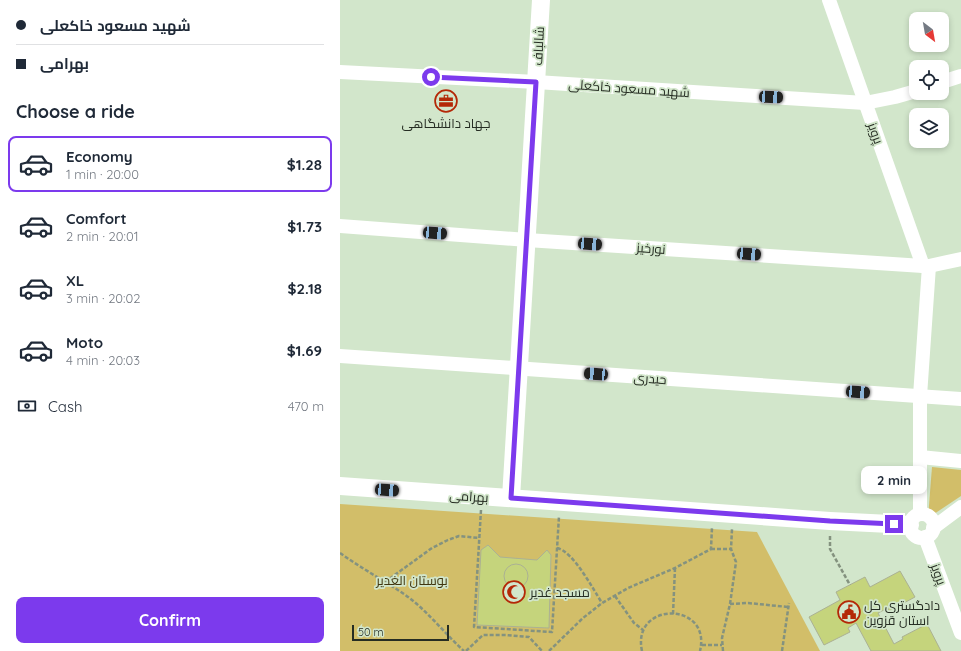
<!DOCTYPE html>
<html lang="en">
<head>
<meta charset="utf-8">
<style>
  body { margin:0; font-family:Quicksand,Cairo,sans-serif; background:#f2f2f3; color:#1f2937; height:100vh; display:flex; flex-direction:column; font-size:15px; white-space:nowrap }
  * { box-sizing:border-box; margin:0 }
  p { font-size:13px; color:#747a83 }
  .icon { flex:none; width:22px; height:22px; fill:none; stroke:currentColor; stroke-width:2; stroke-linecap:round; stroke-linejoin:round }
  .map { position:relative; flex:1; overflow:hidden }
  .drawer { display:flex; flex-direction:column; background:#fff; width:340px }
  .drawer>* { flex:none }
  .top-card { display:grid; align-content:center; height:88px; padding:0 16px; background:#fff }
  .needle { width:26px; rotate:149deg }
  .buttons { position:absolute; left:569px; top:12px; display:grid; gap:8px }
  .buttons a { display:grid; place-items:center; width:40px; height:40px; border-radius:8px; background:#fff; box-shadow:0 2px 6px #0003; font-size:20px }
  .scale { position:absolute; left:12px; bottom:10px; width:97px; box-sizing:border-box; padding-left:4px; border:2px solid #262d23; border-top:0; font-size:11px; line-height:14px; white-space:nowrap; color:#262d23; -webkit-text-stroke:3px #d2e6cb; paint-order:stroke }
  .end { position:absolute; width:18px; height:18px; margin:-9px; border:5px solid #7c3aed; background:#fff; box-shadow:0 0 0 2px #fff }
  .from { border-radius:50% }
  .bubble { position:absolute; height:28px; border-radius:8px; background:#fff; box-shadow:0 2px 6px #0003; font-size:13px; font-weight:700; line-height:28px; text-align:center }
  .car { position:absolute; width:12px; height:24px; margin:-12px -6px; border-radius:5px; box-shadow:0 0 3px 1px #0007; background:linear-gradient(#222 24%,#8ab4d8 0 40%,#222 0 76%,#8ab4d8 0 86%,#222 0) }
  .top-card b { display:flex; align-items:center; gap:14px; height:38px; font-size:15px }
  .top-card b+b { border-top:1px solid #e0e1e3 }
  .top-card i { width:10px; height:10px; background:#1f2937 }
  ul { padding:0; list-style:none }
  li { display:flex; align-items:center; gap:12px; height:56px; margin:0 8px 6px; padding:0 8px; border:2px solid transparent; border-radius:8px }
  li div { flex:1 }
  li b { display:block; font-size:15px }
  li em { font-style:normal; font-weight:700 }
  li.active { border-color:#7c3aed }
  li>.icon { width:36px; height:36px; stroke-width:1.5 }
  h2 { padding:0 16px; font-size:18px; line-height:48px }
  .pay { display:flex; align-items:center; gap:10px; height:44px; padding:0 16px; font-size:15px }
  .pay p { margin-inline-start:auto }
  .button { display:flex; gap:8px; margin-top:auto; padding:8px 16px }
  .button a { flex:1; height:46px; border-radius:8px; background:#7c3aed; color:#fff; font-size:16px; font-weight:700; line-height:46px; text-align:center }
  main { display:flex; flex:1; min-height:0 }
  .map>svg:first-child { display:block }
  .green { fill:#d2be69 }
  .building { fill:#c5d47c; stroke:#abb194 }
  .lines { fill:none; stroke-linecap:round; stroke-linejoin:round }
  .path { stroke:#84927f; stroke-width:2.5; stroke-dasharray:4 2; stroke-linecap:butt }
  .minor { stroke:#fff; stroke-width:14 }
  .tertiary { stroke:#fff; stroke-width:18 }
  .route { stroke:#7c3aed; stroke-width:5 }
  .labels { text-anchor:middle; dominant-baseline:central; stroke-width:3.5; stroke-linejoin:round; paint-order:stroke }
  .street-label { font-size:13px; fill:#262d23; stroke:#d2e6cb }
  .poi-label { font-size:13px; fill:#262d23; stroke:#d2e6cb; text-anchor:start }
  .park-label { font-size:13px; fill:#40360f; stroke:#d2e6cb }
</style>
</head>
<body>
<main>
<section class="drawer">
<div class="top-card">
<b><i class="from"></i>شهید مسعود خاکعلی</b>
<b><i></i>بهرامی</b>
</div>
<h2>Choose a ride</h2>
<ul>
<li class="active"><svg class="icon" aria-label="car" viewBox="0 0 24 24"><path d="M5 17H2v-5l4-1 3-4h7l3 4 3 1v5h-3M9 17h6M6 11h13"/><circle cx="7" cy="17" r="2"/><circle cx="17" cy="17" r="2"/></svg><div><b>Economy</b><p>1 min · 20:00</p></div><em>$1.28</em></li>
<li><svg class="icon" aria-label="car" viewBox="0 0 24 24"><path d="M5 17H2v-5l4-1 3-4h7l3 4 3 1v5h-3M9 17h6M6 11h13"/><circle cx="7" cy="17" r="2"/><circle cx="17" cy="17" r="2"/></svg><div><b>Comfort</b><p>2 min · 20:01</p></div><em>$1.73</em></li>
<li><svg class="icon" aria-label="car" viewBox="0 0 24 24"><path d="M5 17H2v-5l4-1 3-4h7l3 4 3 1v5h-3M9 17h6M6 11h13"/><circle cx="7" cy="17" r="2"/><circle cx="17" cy="17" r="2"/></svg><div><b>XL</b><p>3 min · 20:02</p></div><em>$2.18</em></li>
<li><svg class="icon" aria-label="car" viewBox="0 0 24 24"><path d="M5 17H2v-5l4-1 3-4h7l3 4 3 1v5h-3M9 17h6M6 11h13"/><circle cx="7" cy="17" r="2"/><circle cx="17" cy="17" r="2"/></svg><div><b>Moto</b><p>4 min · 20:03</p></div><em>$1.69</em></li>
</ul>
<div class="pay"><svg class="icon" aria-label="cash" viewBox="0 0 24 24"><path d="M3 7h18v10H3z"/><circle cx="12" cy="12" r="2"/></svg>Cash<p>470 m</p></div>
<div class="button"><a>Confirm</a></div>
</section>
<div class="map">
<svg width="621" height="651" viewBox="0 0 621 651">
  <rect width="100%" height="100%" fill="#d2e6cb"/>
  <!-- green -->
  <g class="green">
    <path d="M592,467l29,3v26l-33,22z"/>
    <path d="M0,504l417,28 63,119h-480z"/>
  </g>
  <!-- building -->
  <g class="building">
    <path d="M148,545l12,12 37,3 10,-10 4,5 -2,73 -72,-3 4,-75z"/>
    <circle cx="176" cy="576" r="12"/>
    <path d="M560,571l15,26 -26,14 -1,-3 -10,5 16,31 9,-5 -1,-2 25,-13 14,27h-70l-15,-28 -8,5 2,4 -26,13 -15,-28 31,-17 -4,-8 29,-15 5,10z"/>
  </g>
  <g class="lines">
    <!-- path -->
    <g class="path">
      <path d="M141,510l-7,117 78,5 7,-116"/>
      <path d="M490,536v13l20,36"/>
      <path d="M217,548c16,3 36,41 45,55"/>
      <path d="M371,549h20"/>
      <path d="M0,553c21,15 43,27 64,41 23,16 40,39 60,57"/>
      <path d="M45,582l47,-34 16,-8 11,-4 20,2"/>
      <path d="M275,596l19,27 9,7"/>
      <path d="M390,604l18,-1 40,4"/>
      <path d="M333,614l2,-46"/>
      <path d="M362,645h20"/>
      <path d="M126,651l17,-16h23l23,2 13,14"/>
      <path d="M209,651l34,-33 19,-15 26,-15 47,-20 36,-19 1,-22"/>
      <path d="M302,651c-11,-50 70,-50 58,0"/>
      <path d="M383,651l-1,-13 8,-34 6,-42 -5,-13 1,-20"/>
      <path d="M442,651l7,-48"/>
    </g>
    <!-- minor -->
    <g class="minor">
      <path d="M489,0l94,266"/>
      <path d="M0,72l196,10 329,21 30,-6 21,-6"/>
      <path d="M602,82l19,-6"/>
      <path d="M0,226l187,14 396,26h6l32,-7"/>
      <path d="M0,356l621,43"/>
      <path d="M580,457l41,4"/>
      <path d="M580,514v-118l9,-130"/>
      <circle cx="582" cy="526" r="12"/>
      <path d="M593,528l28,-21"/>
      <path d="M585,537l36,96"/>
    </g>
    <!-- tertiary -->
    <g class="tertiary">
      <path d="M0,486l490,35 80,4"/>
      <path d="M171,498l30,-498"/>
    </g>
  </g>
  <g class="lines">
    <!-- route -->
    <path class="route" d="M91,77l105,5 -25,416 319,23 64,3"/>
  </g>
  <!-- icons -->
  <defs>
    <g id="office-ring" transform="scale(1.15)"><circle r="9.5" fill="#d2e6cb" stroke="#b42807" stroke-width="1.5"/><path d="M-6-3h4V-5.5h4V-3h4V5H-6ZM-1-4.5V-3h2v-1.5ZM-6 0V1H6V0Z" fill="#b42807"/></g>
    <g id="mosque-ring" transform="scale(1.15)"><circle r="9.5" fill="#d2e6cb" stroke="#b42807" stroke-width="1.5"/><path d="M3.5-4.9A6 6 0 1 0 3.5 4.9A5 5 0 1 1 3.5-4.9Z" fill="#b42807"/></g>
    <g id="civic-ring" transform="scale(1.15)"><circle r="9.5" fill="#d2e6cb" stroke="#b42807" stroke-width="1.5"/><path d="M-.6-6.5H3V-4.5H.6V-3L4-1V1h2V6H-6V1h2V-1L-.6-3ZM-1.2 2.5V6h2.4V2.5Z" fill="#b42807"/></g>
  </defs>
  <g fill-rule="evenodd">
    <use href="#office-ring" x="106" y="101"/>
    <use href="#mosque-ring" x="174" y="592"/>
    <use href="#civic-ring" x="509" y="612"/>
  </g>
  <g class="labels">
    <!-- street labels -->
    <g class="street-label">
      <text transform="translate(198 46) rotate(-87)">شالباف</text>
      <text transform="translate(289 88) rotate(4)">شهید مسعود خاکعلی</text>
      <text transform="translate(536 133) rotate(70)">پرویز</text>
      <text transform="translate(311 248) rotate(4)">نورخیز</text>
      <text transform="translate(310 378) rotate(4)">حیدری</text>
      <text transform="translate(129 496) rotate(4)">بهرامی</text>
      <text transform="translate(599 574) rotate(70)">پرویز</text>
    </g>
    <!-- poi labels -->
    <g class="poi-label">
      <text x="106" y="123" text-anchor="middle">جهاد دانشگاهی</text>
      <text x="190" y="592">مسجد غدیر</text>
      <text x="524" y="605">دادگستری کل<tspan x="524" dy="15">استان قزوین</tspan></text>
    </g>
    <!-- park labels -->
    <g class="park-label">
      <text x="72" y="580">بوستان الغدیر</text>
    </g>
  </g>
</svg>
<div class="buttons">
<a><svg class="needle" viewBox="-14 -14 28 28"><path d="M0-13l5 13h-10z" fill="#e53935"/><path d="M0 13l5-13h-10z" fill="#747a83"/></svg></a>
<a><svg class="icon" aria-label="locate" viewBox="0 0 24 24"><circle cx="12" cy="12" r="6"/><path d="M12 2v4M12 18v4M2 12h4M18 12h4"/></svg></a>
<a><svg class="icon" aria-label="layers" viewBox="0 0 24 24"><path d="M12 4l9 5-9 5-9-5zM3 14l9 5 9-5"/></svg></a>
</div>
<div class="scale">50 m</div>
<i class="end from" style="left:91px;top:77px"></i>
<i class="end" style="left:554px;top:524px"></i>
<div class="bubble" style="left:521px;top:466px;width:66px">2 min</div>
<i class="car" style="left:431px;top:97px;rotate:93deg"></i>
<i class="car" style="left:95px;top:233px;rotate:94deg"></i>
<i class="car" style="left:250px;top:244px;rotate:94deg"></i>
<i class="car" style="left:409px;top:254px;rotate:94deg"></i>
<i class="car" style="left:256px;top:374px;rotate:274deg"></i>
<i class="car" style="left:518px;top:392px;rotate:94deg"></i>
<i class="car" style="left:47px;top:490px;rotate:94deg"></i>
</div>
</main>
</body>
</html>
